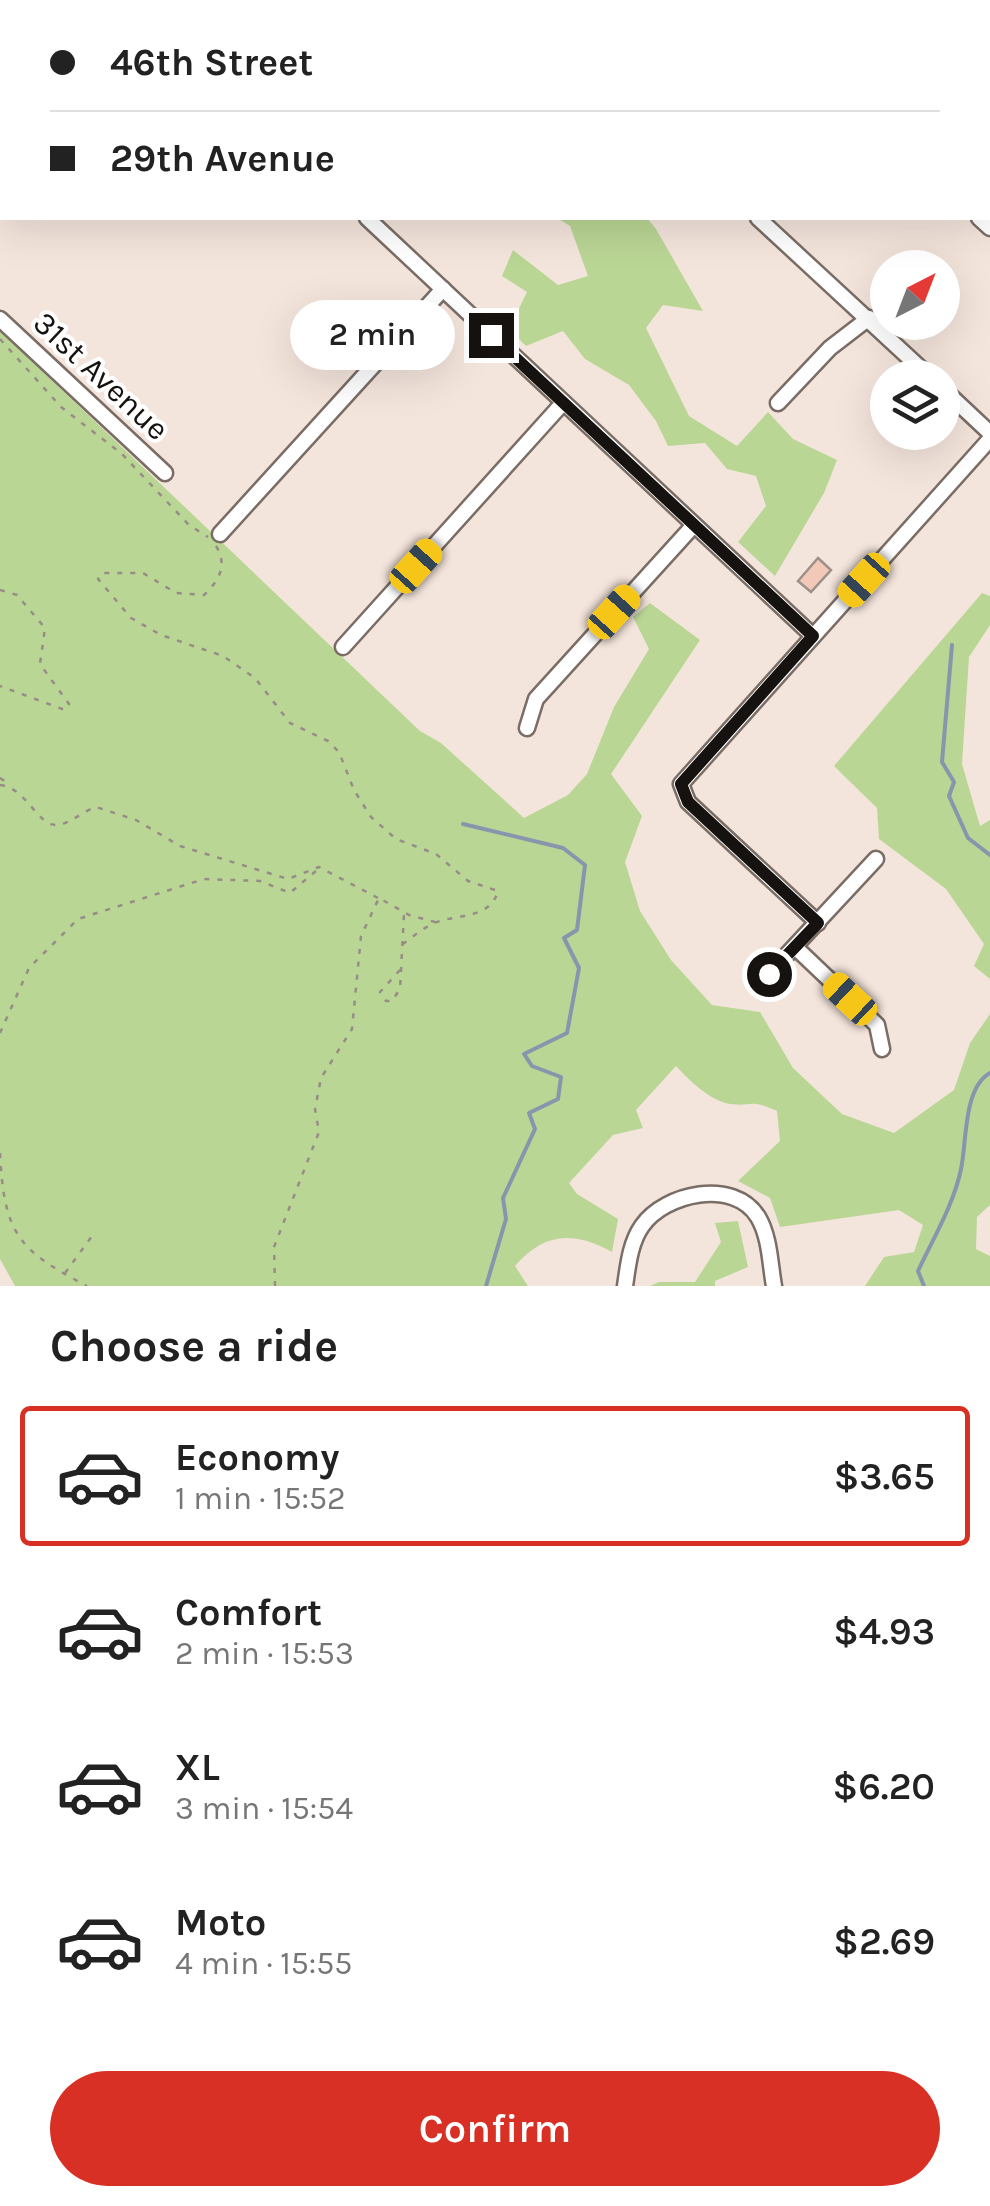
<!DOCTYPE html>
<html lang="en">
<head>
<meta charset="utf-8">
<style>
  body { margin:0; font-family:Karla,sans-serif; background:#f6f6f6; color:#222; height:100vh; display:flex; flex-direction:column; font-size:38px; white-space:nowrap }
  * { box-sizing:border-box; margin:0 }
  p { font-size:32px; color:#767676 }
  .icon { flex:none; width:55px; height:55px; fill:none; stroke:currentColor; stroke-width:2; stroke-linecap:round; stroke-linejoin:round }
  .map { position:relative; height:1286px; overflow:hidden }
  .details { display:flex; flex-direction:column; background:#fff; flex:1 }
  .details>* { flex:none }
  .guide { position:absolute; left:0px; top:0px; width:990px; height:220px; box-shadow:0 10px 40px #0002; display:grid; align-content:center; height:220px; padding:0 50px; background:#fff }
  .needle { width:65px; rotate:42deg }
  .tools { position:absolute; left:870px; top:250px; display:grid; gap:20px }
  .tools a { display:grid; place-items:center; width:90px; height:90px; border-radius:50%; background:#fff; box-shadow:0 10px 40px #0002; font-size:50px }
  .end { position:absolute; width:45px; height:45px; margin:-22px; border:12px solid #16120f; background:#fff; box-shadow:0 0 0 5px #fff }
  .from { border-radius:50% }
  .bubble { position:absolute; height:70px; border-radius:35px; background:#fff; box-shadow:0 10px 40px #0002; font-size:32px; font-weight:600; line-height:70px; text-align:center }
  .car { position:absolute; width:30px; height:60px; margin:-30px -15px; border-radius:12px; box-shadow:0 0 8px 2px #0007; background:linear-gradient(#f5c518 24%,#345 0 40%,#f5c518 0 76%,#345 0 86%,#f5c518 0) }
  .guide b { display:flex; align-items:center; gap:35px; height:95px; font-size:38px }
  .guide b+b { border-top:2px solid #e0e0e0 }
  .guide i { width:25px; height:25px; background:#222 }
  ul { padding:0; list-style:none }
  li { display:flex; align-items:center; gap:30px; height:140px; margin:0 20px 15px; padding:0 30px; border:5px solid transparent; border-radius:10px }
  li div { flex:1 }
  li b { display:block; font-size:38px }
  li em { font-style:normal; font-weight:600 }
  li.on { border-color:#d93025 }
  li>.icon { width:90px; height:90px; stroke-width:1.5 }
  h2 { padding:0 50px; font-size:45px; line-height:120px }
  .action { display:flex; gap:20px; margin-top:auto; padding:20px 50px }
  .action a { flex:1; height:115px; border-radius:60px; background:#d93025; color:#fff; font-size:40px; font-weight:600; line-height:115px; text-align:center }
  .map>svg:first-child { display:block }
  .green { fill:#bad695 }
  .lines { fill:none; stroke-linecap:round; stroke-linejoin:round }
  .stream { stroke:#8995ac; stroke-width:4 }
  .building { fill:#f2c9b8; stroke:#9e8f89; stroke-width:2.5 }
  .minor-casing { stroke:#7a6d66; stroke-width:19 }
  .path { stroke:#978d86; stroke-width:2.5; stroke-dasharray:5 8; stroke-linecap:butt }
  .minor { stroke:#fff; stroke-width:14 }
  .route { stroke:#16120f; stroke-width:12 }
  .labels { text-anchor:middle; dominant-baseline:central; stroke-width:8; stroke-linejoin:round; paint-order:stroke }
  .street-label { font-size:32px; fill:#16120f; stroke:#fff }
</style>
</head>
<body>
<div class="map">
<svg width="990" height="1286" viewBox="0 0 990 1286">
  <rect width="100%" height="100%" fill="#f4e5dc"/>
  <!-- green -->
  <g class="green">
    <path d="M557,218h90l9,11 47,82 -40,-6 -17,23 43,88 48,30 31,-34 25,27 44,21 -13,33 -49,83 -37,-34 28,-36 -10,-30 -29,-7 -22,-26 -37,3 -12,-25 -27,-36 -44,-26 -22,-28 -37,15 -17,-17 18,-37 -25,-16 11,-26 45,35 30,-9 -18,-50z"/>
    <path d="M0,331l420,400 21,12 83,75 44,-23 19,-21 27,-67 35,-58 -16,-32 17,-14 50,37 -89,134 31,42 -17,46 15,49 31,49 41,45 48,7 33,56 49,46 52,19 60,-43 16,-47 20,-29v191l-13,12 -1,32 14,7v30h-125l19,-29 30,-5 9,-27 -24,-15 -119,17 -10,-29 -32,-17 42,-40 -3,-30c-29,-13 -24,-4 -47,-7 -20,-3 -41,-24 -54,-38l-40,44 7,18 -30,7 -44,48 8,11 41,25 -6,33c-38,-21 -68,-20 -97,14l13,20h-513l-15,-27z"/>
    <path d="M982,593l8,3v29l-21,32 -7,107 18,62 10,-6v159l-16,-13 10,-22 -38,-55 -67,-50 -2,-31 -43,-42z"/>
    <path d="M738,1221l10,46 -33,14v5h-65l9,-4h36l26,-40 -6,-19z"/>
  </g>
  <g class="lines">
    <!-- stream -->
    <g class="stream">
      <path d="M952,645l-10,117 12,20 -5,14 19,42 22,17"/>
      <path d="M463,824l100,24 22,17 -8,65 -13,8 15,30 -12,65 -43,21 8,12 29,11 -3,22 -29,14 6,16 -32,69 3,21 -20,67"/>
      <path d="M924,1286l-6,-15c15,-32 36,-67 43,-102 6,-27 2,-81 29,-96"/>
    </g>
  </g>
  <!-- building -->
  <path class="building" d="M818,558l13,12 -20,22 -13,-11z"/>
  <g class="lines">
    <!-- minor casing -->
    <g class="minor-casing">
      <g id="minor">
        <path d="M135,0l2,2"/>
        <path d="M506,0l3,2"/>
        <path d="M747,0l3,2"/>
        <path d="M367,218l446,418"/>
        <path d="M758,218l173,160"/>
        <path d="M979,218l11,10"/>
        <path d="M0,319l165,154"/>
        <path d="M942,388l48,45"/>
        <path d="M778,403l52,-55 39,-30"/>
        <path d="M220,534l223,-245"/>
        <path d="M343,647l219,-243"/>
        <path d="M527,728l9,-29 158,-174"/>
        <path d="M818,923l-130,-121 -7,-18 309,-345"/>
        <path d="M795,947l82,78 5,24"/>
        <path d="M769,974l107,-115"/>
        <path d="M625,1286c3,-20 5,-43 17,-60 23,-33 92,-48 116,-9 12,20 12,47 16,69"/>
      </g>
    </g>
    <!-- path -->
    <g class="path">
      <path d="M0,339l61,68 61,47 67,71 19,12"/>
      <path d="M216,546c12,19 3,35 -12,49l-28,-2 -33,-20h-41l-4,6 33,39 30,17 62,21 32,22 35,45 38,18 11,11 15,38 17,27 25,22 40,15 32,27 30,10c-8,28 -39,23 -61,31 -12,4 -24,15 -34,22"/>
      <path d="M0,590l17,5 28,33 -5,36 29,40 -4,6 -65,-24"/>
      <path d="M0,778l11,7"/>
      <path d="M0,785c28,3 37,43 59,40 11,-2 25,-14 37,-18l40,13 44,26 108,33 31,-12 59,31"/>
      <path d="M400,970l-20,22 6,9h6l8,-12 4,-75"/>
      <path d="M0,1033l29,-65 49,-49 126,-40 56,2 30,12 27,-23"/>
      <path d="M0,1153c4,81 18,97 87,133"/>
      <path d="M65,1273l27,-37"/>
      <path d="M275,1286l-1,-39 45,-115 -4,-23 6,-31 31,-49 9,-93 18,-38 30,17 26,7"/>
    </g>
    <!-- minor -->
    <use href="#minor" class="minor"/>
  </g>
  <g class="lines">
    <!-- route -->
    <path class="route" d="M491,335l322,301 -132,148 7,18 130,121 -49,51"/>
  </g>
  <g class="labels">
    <!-- street labels -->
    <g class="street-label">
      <text transform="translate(101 376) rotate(43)">31st Avenue</text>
    </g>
  </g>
</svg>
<div class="tools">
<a><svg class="needle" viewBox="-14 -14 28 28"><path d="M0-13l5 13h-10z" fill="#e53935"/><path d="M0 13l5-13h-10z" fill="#767676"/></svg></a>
<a><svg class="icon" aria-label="layers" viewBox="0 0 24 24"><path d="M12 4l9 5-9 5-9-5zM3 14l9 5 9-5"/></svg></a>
</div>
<i class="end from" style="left:769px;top:974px"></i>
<i class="end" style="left:491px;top:335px"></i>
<div class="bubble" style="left:290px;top:300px;width:165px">2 min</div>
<i class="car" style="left:416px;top:566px;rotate:42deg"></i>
<i class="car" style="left:864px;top:580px;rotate:222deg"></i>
<i class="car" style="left:614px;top:612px;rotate:42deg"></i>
<i class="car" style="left:850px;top:999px;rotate:313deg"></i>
<div class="guide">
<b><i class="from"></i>46th Street</b>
<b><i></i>29th Avenue</b>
</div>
</div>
<section class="details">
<h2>Choose a ride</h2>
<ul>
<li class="on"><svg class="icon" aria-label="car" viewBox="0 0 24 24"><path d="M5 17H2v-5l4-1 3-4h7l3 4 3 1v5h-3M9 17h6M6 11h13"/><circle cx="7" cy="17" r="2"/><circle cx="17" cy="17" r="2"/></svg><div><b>Economy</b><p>1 min · 15:52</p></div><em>$3.65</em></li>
<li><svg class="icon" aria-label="car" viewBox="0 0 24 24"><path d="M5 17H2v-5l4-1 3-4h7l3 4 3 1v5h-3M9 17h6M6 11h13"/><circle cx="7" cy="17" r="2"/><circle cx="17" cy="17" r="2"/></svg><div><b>Comfort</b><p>2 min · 15:53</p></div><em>$4.93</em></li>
<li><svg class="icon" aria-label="car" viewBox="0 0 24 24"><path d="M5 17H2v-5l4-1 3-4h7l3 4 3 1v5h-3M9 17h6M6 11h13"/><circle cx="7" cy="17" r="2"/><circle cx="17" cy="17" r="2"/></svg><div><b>XL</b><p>3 min · 15:54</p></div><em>$6.20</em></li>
<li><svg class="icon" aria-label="car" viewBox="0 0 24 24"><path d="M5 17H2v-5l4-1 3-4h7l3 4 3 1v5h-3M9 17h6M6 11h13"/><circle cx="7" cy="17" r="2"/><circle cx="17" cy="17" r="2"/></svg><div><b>Moto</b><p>4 min · 15:55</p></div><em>$2.69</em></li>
</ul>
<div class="action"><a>Confirm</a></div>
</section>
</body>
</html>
